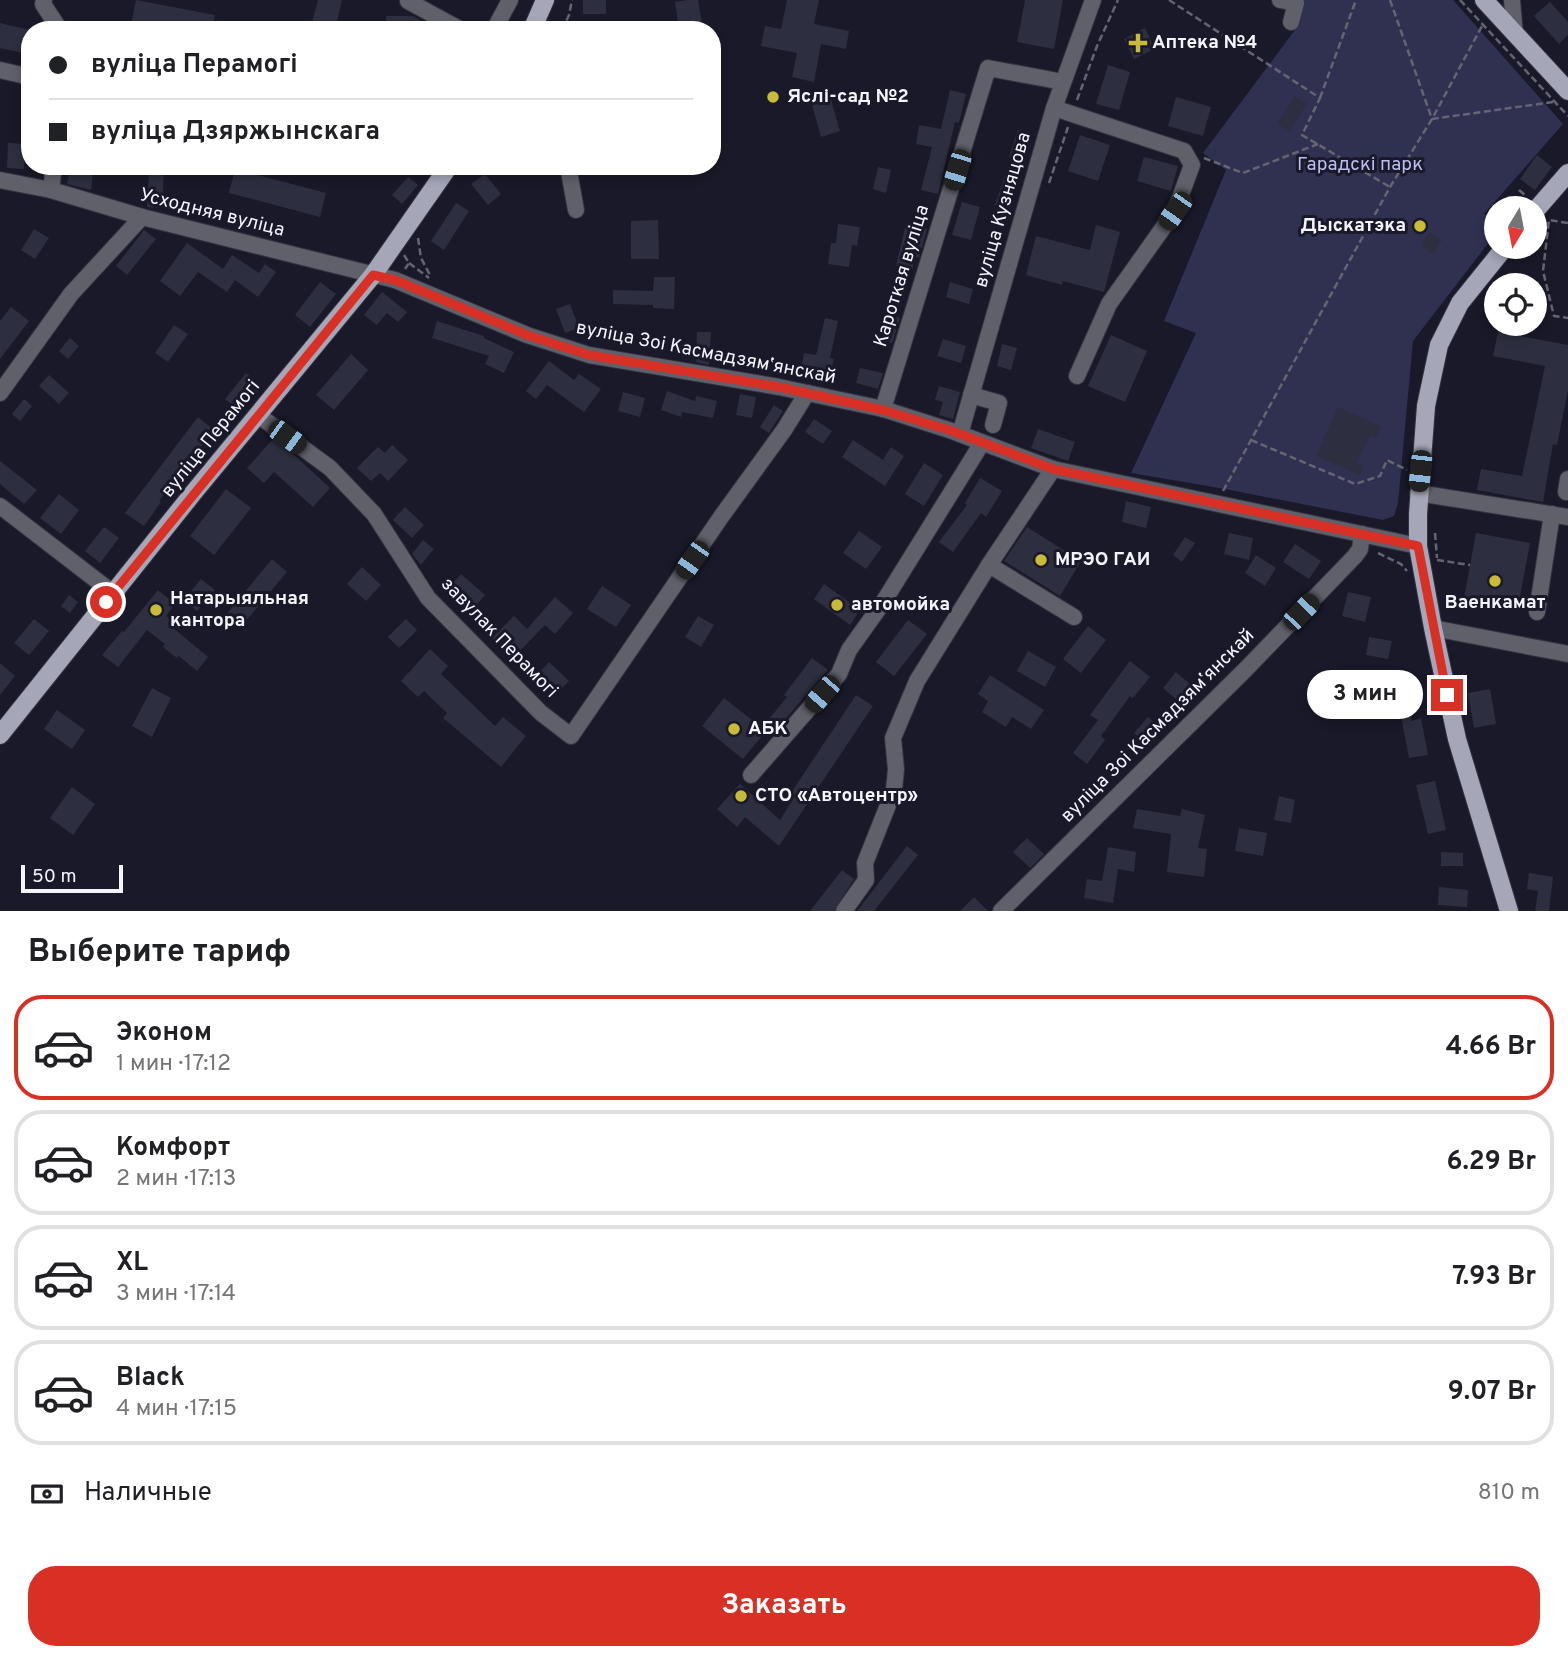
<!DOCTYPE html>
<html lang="ru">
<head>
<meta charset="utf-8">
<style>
  body { margin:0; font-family:Overpass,sans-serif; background:#f2f2f2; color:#202124; height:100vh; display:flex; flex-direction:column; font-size:26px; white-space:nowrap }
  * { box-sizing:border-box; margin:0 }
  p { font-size:23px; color:#757577 }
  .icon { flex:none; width:38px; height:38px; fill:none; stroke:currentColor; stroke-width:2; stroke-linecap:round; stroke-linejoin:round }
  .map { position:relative; height:911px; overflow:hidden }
  .side { display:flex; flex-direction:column; background:#fff; flex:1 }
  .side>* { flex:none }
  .banner { position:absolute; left:21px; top:21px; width:700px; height:154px; border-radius:28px; box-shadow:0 4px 10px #0003; display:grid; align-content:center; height:154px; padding:0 28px; background:#fff }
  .needle { width:46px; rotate:190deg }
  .fabs { position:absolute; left:1484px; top:196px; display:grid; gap:14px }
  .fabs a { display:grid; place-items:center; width:63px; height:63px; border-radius:50%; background:#fff; box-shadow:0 4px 10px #0003; font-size:35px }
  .scale { position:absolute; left:21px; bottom:18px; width:102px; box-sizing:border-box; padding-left:7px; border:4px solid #f3f4fd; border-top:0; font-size:19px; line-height:24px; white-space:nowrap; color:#f3f4fd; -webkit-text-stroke:5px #191929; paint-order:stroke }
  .end { position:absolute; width:32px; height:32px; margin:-16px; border:9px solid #d93025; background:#fff; box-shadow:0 0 0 4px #fff }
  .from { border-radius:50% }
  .bubble { position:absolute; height:49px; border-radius:24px; background:#fff; box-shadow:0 4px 10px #0003; font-size:23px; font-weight:700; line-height:49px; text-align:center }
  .car { position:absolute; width:21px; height:42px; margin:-21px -10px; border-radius:9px; box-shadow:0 0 5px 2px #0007; background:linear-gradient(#222 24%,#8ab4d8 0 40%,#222 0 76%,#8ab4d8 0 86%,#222 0) }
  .banner b { display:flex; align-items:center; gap:24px; height:66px; font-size:26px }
  .banner b+b { border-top:2px solid #e0e0e0 }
  .banner i { width:18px; height:18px; background:#202124 }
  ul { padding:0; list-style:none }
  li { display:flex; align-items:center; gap:21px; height:105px; margin:0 14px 10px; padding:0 14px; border:4px solid #e0e0e0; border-radius:28px }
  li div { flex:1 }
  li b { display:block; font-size:26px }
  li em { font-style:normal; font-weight:700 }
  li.active { border-color:#d93025 }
  li>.icon { width:63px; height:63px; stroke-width:1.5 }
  h2 { padding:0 28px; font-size:32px; line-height:84px }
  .pay { display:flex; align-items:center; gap:18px; height:77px; padding:0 28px; font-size:26px }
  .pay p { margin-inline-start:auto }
  .button { display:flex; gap:14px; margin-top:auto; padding:14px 28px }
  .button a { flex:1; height:80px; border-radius:28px; background:#d93025; color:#fff; font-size:28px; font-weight:700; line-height:80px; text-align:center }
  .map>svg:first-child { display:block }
  .green { fill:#303050 }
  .building { fill:#2d2e3f }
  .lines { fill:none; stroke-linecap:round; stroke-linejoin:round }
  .minor-casing { stroke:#333342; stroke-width:18 }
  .major-casing { stroke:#333342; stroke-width:20 }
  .path { stroke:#646572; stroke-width:2.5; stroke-dasharray:7 3.5; stroke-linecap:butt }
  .minor { stroke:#5f6069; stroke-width:16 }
  .major { stroke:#a5a6b8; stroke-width:18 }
  .route { stroke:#d93025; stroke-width:9 }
  .poi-dot { fill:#caba3a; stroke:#191929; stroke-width:2.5 }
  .labels { text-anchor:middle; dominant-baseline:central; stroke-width:6; stroke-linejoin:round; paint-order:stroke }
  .poi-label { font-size:19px; font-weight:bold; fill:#f3f4fd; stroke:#191929; text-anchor:start }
  .park-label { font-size:19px; fill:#bbbef1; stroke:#191929 }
  .street-label { font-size:19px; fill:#f3f4fd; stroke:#191929 }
</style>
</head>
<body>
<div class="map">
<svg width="1568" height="911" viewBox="0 0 1568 911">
  <rect width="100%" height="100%" fill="#191929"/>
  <!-- green -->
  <path class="green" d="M1301,0h152l110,124 -79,90 12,10v9l-83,108 -15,162 -4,13 -11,4 -158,-31 -94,-16 65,-140 -32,-12 62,-151 -23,-17 92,-123z"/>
  <!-- building -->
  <g class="building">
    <path d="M136,0l79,15 -3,15h-82z"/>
    <path d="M318,0h24l-7,30h-25z"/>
    <rect x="583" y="0" width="23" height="14"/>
    <path d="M687,0h11l5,30h-24l-4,-28z"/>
    <path d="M787,0h32l-5,24 35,7 -3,18 -25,-5 -7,38 -22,-5 5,-24 -36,-7 4,-20 16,3z"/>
    <path d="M1025,0h38l-9,49 -37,-7z"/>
    <path d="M1550,2l18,20v13l-9,9 -25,-28z"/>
    <path d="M386,16h27l16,9v5h-43z"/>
    <path d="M0,23l30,7 -2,24 -28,-6z"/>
    <path d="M1145,28l10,21 -21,10 -10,-20z"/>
    <path d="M1108,65l22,7 -11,38 -23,-6z"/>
    <path d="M950,90l16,4 -7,29 -4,-1 -17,72 -17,-4 11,-43 -16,-3 3,-19 22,4z"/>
    <path d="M1294,96l13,7 -17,28 -13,-7z"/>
    <path d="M1176,97l35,10 -8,29 -35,-10z"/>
    <path d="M831,100l9,31 -19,6 -9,-32z"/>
    <path d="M1018,130l14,5 -24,75 -13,-5 16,-47 -2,-1z"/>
    <path d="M1080,135l30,10 -12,36 -30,-10z"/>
    <path d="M8,143l17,1 -1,25 -17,-1z"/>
    <path d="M1537,155l15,12 -17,23 -15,-11z"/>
    <path d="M1144,157l34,9 -7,25 -34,-10z"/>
    <path d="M70,166h24l-3,24 -24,-6z"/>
    <path d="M878,167l13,3 -5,23 -13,-4z"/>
    <path d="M235,169l91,24 -6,24 -91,-24z"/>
    <path d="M149,170l15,1 -2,37 -15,-1z"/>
    <path d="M485,174l16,20 -13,11 -17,-21z"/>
    <path d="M408,177l10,8 -16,19 -10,-9z"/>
    <path d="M1508,195l16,13h-27z"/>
    <path d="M962,202l18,5 -9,33 -19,-5z"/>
    <path d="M456,203l13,8 -25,39 -13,-9z"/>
    <path d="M658,220l1,39h-28v-38z"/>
    <path d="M838,224l22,3 -3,19 -5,-1 -3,22 -21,-3 3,-21h5z"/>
    <path d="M906,224l21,5 -8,29 -4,-1 -3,14 -16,-5z"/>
    <path d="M1096,225l24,7 -16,60 -41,-11 -1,4 -36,-10 10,-39 54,14z"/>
    <path d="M34,229l15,9 -14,21 -14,-9z"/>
    <path d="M144,230l12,9 -29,36 -11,-9z"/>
    <path d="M1429,232l13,8 -9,14 -12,-8z"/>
    <path d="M988,242l12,4 -10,29 -11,-4z"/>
    <path d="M187,243l36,26 9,-14 27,18 6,-9 11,8 -18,25 -23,-17 -8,12 -29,-20 -18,24 -20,-15z"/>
    <path d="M654,277h21l-1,32 -21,-1v-3l-40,-1v-14l40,1z"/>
    <path d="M320,282l16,12 -26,33 -15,-12z"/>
    <path d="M950,282l23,7 -4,15 -23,-7z"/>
    <path d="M382,292l25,20 -9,10 -11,-9 -10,12 -13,-10z"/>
    <path d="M570,304l9,24 -14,5 -9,-24z"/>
    <path d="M11,307l18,14 -29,38v-38z"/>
    <path d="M888,314l12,4 -8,25 -11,-4z"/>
    <path d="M825,318l13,3 -8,37 4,1 -4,15 -29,-6 3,-15 12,2z"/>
    <path d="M437,321l47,15v2l30,14 -10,21 -19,-9 4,-8 -57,-18z"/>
    <path d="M174,325l14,9 -20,28 -13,-9z"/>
    <path d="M697,332h14l-2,33 -13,-3z"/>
    <path d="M1498,332l70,13v45l-11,55 -4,-1 -10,58 -66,-12 4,-21 41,7 23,-110 -52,-10z"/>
    <path d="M1111,335l36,16 -22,51 -37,-16z"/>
    <path d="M70,338l9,8 -11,13 -9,-8z"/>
    <path d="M943,339l23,7 -5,17 -24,-7z"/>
    <path d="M1002,344l15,4 -6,22 -14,-4z"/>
    <path d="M351,354l17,16 -34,40 -18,-15z"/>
    <path d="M549,361l25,19 5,-6 22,15 -17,23 -37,-27 -11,14 -10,-8z"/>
    <path d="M860,368l23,5 -5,16 -22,-6z"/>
    <path d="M246,373l16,14 -21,26 -16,-14z"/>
    <path d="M49,375l20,18 -10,11 -20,-18z"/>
    <path d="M939,386l21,6 -7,27 -14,-4 4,-13 -8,-2z"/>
    <path d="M667,391l28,10 1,-5 21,5 -4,17 -31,-6 -1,5 -20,-7z"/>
    <path d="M623,392l22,6 -5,19 -22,-6z"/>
    <path d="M740,394l16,3 -4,21 -16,-3z"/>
    <path d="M24,399l8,7 -12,15 -8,-7z"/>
    <path d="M774,405l9,6 -14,22 -9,-6z"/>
    <path d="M1338,407l43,20 -5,11 -6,-3 -13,28 7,3 -4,9 -44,-19z"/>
    <path d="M198,417l16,13 -55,71 2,1 -17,24 -19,-13z"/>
    <path d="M814,419l18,12 -9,13 -18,-12z"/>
    <path d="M1038,429l37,13 -7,19 -37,-13z"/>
    <path d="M273,439l18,13 39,36 -17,19 -39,-35 -10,11 -17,-15z"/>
    <path d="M853,440l30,20 8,-13 13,9 -19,30 -43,-29z"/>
    <path d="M392,445l16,15 -20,21 -8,-8 -9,8 -14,-13 21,-21 7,6z"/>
    <path d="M0,461l37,29 -13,14 -24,-20z"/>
    <path d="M924,463l19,12 -19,31 -19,-12z"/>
    <path d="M980,478l22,13 -16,26 -5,-4 -28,39 -14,-10 28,-37 -2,-2z"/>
    <path d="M226,489l25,19 -37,47 -24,-19z"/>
    <path d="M59,494l20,16 -18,24 -21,-16z"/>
    <path d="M1126,501l25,6 -5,21 -24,-6z"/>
    <path d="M405,507l19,18 -12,13 -19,-18z"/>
    <path d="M104,527l15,11 -19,25 -15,-12z"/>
    <path d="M1027,527l54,34 -21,35 -56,-35z"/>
    <path d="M859,531l23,16 -16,22 -23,-16z"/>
    <path d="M1229,533l24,5 -4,22 -25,-6z"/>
    <path d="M1476,533l54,10 -12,64 -54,-9z"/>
    <path d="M1185,537l10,6 -13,19 -9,-7z"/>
    <path d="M423,540l11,9 -13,16 -9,-11z"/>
    <path d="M1295,544l26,17 -12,18 -26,-17z"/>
    <path d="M1256,555l20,13 -11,18 -20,-13z"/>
    <path d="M272,559l15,13 -47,56 -15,-12z"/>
    <path d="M362,567l19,18 -15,16 -19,-17z"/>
    <path d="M461,574l24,21 -14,16 -24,-21z"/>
    <path d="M201,579l14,11 -18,21 -13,-11z"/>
    <path d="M824,584l36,26 -10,15 -36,-26z"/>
    <path d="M602,586l29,19 -15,22 -29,-18z"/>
    <path d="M158,590l17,14 -9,12 9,7 -3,4 36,30 -11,14 -18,-15 -2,2 -14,-11 2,-3 -18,-14 -29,37 -16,-12 20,-24 2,1z"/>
    <path d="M1348,592l23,5 -6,25 -23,-6z"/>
    <path d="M69,595l9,7 -8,11 -9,-7z"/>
    <path d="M555,597l18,16 -18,21 -10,-9 -32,33 -21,-20 22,-22 13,13z"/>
    <path d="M698,616l16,9 -13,22 -16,-10z"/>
    <path d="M34,619l15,12 -20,24 -15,-12z"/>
    <path d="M406,619l11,11 -18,18 -11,-11z"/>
    <path d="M908,620l19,14 -33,42 -18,-14z"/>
    <path d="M1088,626l18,14 -25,33 -18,-14z"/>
    <path d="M1369,637l23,4 -4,18 -22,-4z"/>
    <path d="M430,649l18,17 -7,8 54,52 8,-9 23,19 -25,31 -58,-49 4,-5 -23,-22 -6,6 -17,-16z"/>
    <path d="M1028,651l28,16 -11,20 -28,-16z"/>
    <path d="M812,658l16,12 -55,63 -9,-8 23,-28 -3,-2z"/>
    <path d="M1130,661l20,16 -17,21 -3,-2 -29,40 4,4 -18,24 -14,-11 25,-33 -8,-5z"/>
    <path d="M549,662l20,19 -13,13 -20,-18z"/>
    <path d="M0,663l15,13 -15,19z"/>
    <path d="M1176,672l15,13 -13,16 -15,-13z"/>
    <path d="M990,675l54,35 -13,19 -19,-12 -6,10 -24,-15 6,-11 -10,-7z"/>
    <path d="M1400,685l17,3 -6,33 10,-3 7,37 -19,3 -10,-52 -3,-1z"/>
    <path d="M152,688l19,10 -19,39 -20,-11z"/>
    <path d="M1490,689l6,35 -22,4 -6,-35z"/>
    <path d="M856,695l17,11 -94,140 -34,-29 -8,10 -20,-18 23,-25 40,36 15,-24 -4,-3z"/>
    <path d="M724,698l42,33 -23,28 -41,-33z"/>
    <path d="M57,710l28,20 -13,19 -28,-20z"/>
    <path d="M1148,717l15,13 -13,16 -16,-13z"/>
    <path d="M1435,781l11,49 -18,4 -12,-49z"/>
    <path d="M72,787l23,17 -22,31 -23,-17z"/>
    <path d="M1279,796l16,4 -4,23 -17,-3z"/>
    <path d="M1137,809l43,7 2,-7 23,6 -7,33 9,1 -3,28 -37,-5 4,-38 -38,-6z"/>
    <path d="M1239,828l28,5 -4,23 -28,-5z"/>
    <path d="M1027,838l17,16 -14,14 -17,-16z"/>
    <path d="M907,846l11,9 -44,56h-17z"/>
    <path d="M1108,847l28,5 -2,20 -16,-3 -5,34 -29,-5 3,-19 15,2z"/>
    <path d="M1441,852l22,1v13h-22z"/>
    <path d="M842,870l12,9 -20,32h-24z"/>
    <path d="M1529,873l24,4 -4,34h-14l3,-20 -11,-2z"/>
    <path d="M1439,887l29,3 -1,17 -29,-2z"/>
    <path d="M974,897l14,14h-28z"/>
  </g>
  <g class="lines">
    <!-- minor casing -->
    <g class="minor-casing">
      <g id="minor">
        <path d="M44,0l-1,4 17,26"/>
        <path d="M1280,0l16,3 -5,19"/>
        <path d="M1512,0l3,35"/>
        <path d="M408,1l53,29"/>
        <path d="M494,30l16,-30"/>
        <path d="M0,70l30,7"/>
        <path d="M1054,108l130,43 8,14 -17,46 -66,93 -32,72"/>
        <path d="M568,166l8,44"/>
        <path d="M0,180l51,10 91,27 253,63 132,55 62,20 190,32 104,22 69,22 101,38 365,77"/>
        <path d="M51,190l3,-24"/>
        <path d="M0,393l71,-99 71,-77"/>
        <path d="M971,395l28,8 -6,22"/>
        <path d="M883,409l105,-341 75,14"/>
        <path d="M258,415l72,53 44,46 54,84 113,115 30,23 150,-219 63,-87 23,-37"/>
        <path d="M960,434l94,-326 39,-108"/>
        <path d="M1053,469l-64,96 85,52"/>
        <path d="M1566,492l2,-13"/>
        <path d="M1418,493l150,24"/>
        <path d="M0,506l113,87"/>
        <path d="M1537,612l15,-98"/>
        <path d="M1433,628l135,26"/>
        <path d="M751,775l88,-101 10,-24 35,-49 98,-158"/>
        <path d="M844,911l22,-31 -1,-17 29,-73 2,-21 -3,-31 24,-57 72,-116"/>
        <path d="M1001,911l245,-242 109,-113 5,-7 2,-15"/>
      </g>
    </g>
    <!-- major casing -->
    <g class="major-casing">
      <g id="major">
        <path d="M1484,0l84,91"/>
        <path d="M532,30l13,-30"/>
        <path d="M1535,211l33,-38"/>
        <path d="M1505,247l-45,56 -21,42 -13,61 -8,108v32l15,82 24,111 52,172"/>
        <path d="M0,735l194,-243 179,-217 76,-109"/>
      </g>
    </g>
    <!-- path -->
    <g class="path">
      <path d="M1169,0l151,98 -18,37 88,52"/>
      <path d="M1390,0l42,119 121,-17"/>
      <path d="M1460,0l108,116"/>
      <path d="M562,30l7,-15 3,-15"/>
      <path d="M1320,98l36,-98"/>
      <path d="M1077,100l20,-54 21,-46"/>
      <path d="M1204,158l39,15 75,-29"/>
      <path d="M1049,183l19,-56"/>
      <path d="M1519,190l7,6"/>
      <path d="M1568,223l-19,-3 -6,51 11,45 14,2"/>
      <path d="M1535,235l12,-13"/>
      <path d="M418,238l3,20 10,19"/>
      <path d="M404,255l5,8 -4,6"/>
      <path d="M409,263l20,15"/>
      <path d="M1251,440l104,44 25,-8 7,-16 20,10"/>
      <path d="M1223,491l167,-304 42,-68 50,-93"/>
      <path d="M1435,533l2,25"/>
      <path d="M1378,553l23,11 6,7"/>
      <path d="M1437,560l33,5"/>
    </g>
    <!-- minor -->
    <use href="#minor" class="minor"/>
    <!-- major -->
    <use href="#major" class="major"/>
  </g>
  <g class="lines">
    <!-- route -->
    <path class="route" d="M106,602l267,-327 22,5 132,55 62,20 190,32 104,23 69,21 101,38 365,77 29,149"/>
  </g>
  <!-- markers -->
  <g class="poi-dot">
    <path d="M1134.5 32.5h7v7h7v7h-7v7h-7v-7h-7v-7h7z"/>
    <circle cx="773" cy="97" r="7"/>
    <circle cx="1420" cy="226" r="7"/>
    <circle cx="1041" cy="560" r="7"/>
    <circle cx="1495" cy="581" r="7"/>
    <circle cx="837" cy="605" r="7"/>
    <circle cx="156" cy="610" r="7"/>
    <circle cx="734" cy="729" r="7"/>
    <circle cx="741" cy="796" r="7"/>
  </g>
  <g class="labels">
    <!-- poi labels -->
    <g class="poi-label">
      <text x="1152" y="43">Аптека №4</text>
      <text x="787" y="97">Яслі-сад №2</text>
      <text x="1406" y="226" text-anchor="end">Дыскатэка</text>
      <text x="1055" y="560">МРЭО ГАИ</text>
      <text x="170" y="599">Натарыяльная<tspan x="170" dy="22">кантора</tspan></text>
      <text x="1495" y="603" text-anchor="middle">Ваенкамат</text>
      <text x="851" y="605">автомойка</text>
      <text x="748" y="729">АБК</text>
      <text x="755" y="796">СТО «Автоцентр»</text>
    </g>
    <!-- park labels -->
    <g class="park-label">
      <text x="1360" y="165">Гарадскі парк</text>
    </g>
    <!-- street labels -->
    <g class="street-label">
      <text transform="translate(1003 210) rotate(-74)">вуліца Кузняцова</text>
      <text transform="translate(212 213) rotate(14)">Усходняя вуліца</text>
      <text transform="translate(902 276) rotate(-73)">Кароткая вуліца</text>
      <text transform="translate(706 353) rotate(11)">вуліца Зоі Касмадзямʼянскай</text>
      <text transform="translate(211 439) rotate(-51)">вуліца Перамогі</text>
      <text transform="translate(499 638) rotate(46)">завулак Перамогі</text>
      <text transform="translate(1158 726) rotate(-45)">вуліца Зоі Касмадзямʼянскай</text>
    </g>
  </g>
</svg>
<div class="fabs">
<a><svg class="needle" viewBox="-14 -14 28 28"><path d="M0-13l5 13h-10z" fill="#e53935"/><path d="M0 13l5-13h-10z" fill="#757577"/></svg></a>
<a><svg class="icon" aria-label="locate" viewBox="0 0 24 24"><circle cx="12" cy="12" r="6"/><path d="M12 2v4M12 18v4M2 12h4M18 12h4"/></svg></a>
</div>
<div class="scale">50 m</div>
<i class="end from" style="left:106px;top:602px"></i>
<i class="end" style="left:1447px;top:695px"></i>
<div class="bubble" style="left:1307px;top:670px;width:116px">3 мин</div>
<i class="car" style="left:957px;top:170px;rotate:197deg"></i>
<i class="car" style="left:1175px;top:211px;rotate:215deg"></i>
<i class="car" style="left:287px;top:437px;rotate:126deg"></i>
<i class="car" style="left:1420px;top:471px;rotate:186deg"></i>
<i class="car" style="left:692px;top:560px;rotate:215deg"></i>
<i class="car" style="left:1301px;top:612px;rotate:44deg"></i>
<i class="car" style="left:822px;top:694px;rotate:221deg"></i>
<div class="banner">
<b><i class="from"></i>вуліца Перамогі</b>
<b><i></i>вуліца Дзяржынскага</b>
</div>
</div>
<section class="side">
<h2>Выберите тариф</h2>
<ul>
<li class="active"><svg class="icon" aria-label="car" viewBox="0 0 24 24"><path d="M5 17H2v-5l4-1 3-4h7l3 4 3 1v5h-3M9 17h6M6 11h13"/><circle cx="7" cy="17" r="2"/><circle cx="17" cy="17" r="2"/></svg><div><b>Эконом</b><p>1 мин · 17:12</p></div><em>4.66 Br</em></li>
<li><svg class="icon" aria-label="car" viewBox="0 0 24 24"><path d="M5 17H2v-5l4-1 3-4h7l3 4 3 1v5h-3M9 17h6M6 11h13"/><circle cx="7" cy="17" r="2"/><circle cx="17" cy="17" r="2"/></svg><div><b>Комфорт</b><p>2 мин · 17:13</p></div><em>6.29 Br</em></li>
<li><svg class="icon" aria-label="car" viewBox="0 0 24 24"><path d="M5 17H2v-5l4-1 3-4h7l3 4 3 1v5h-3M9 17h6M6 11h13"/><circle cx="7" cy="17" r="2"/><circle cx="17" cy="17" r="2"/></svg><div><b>XL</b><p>3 мин · 17:14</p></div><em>7.93 Br</em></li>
<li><svg class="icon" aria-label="car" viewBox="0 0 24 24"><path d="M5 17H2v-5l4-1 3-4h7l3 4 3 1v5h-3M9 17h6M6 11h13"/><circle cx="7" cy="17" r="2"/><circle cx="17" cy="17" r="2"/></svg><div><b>Black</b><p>4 мин · 17:15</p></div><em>9.07 Br</em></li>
</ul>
<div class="pay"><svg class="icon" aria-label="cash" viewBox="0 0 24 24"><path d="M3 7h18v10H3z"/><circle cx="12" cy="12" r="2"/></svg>Наличные<p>810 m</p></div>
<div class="button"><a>Заказать</a></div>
</section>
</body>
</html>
